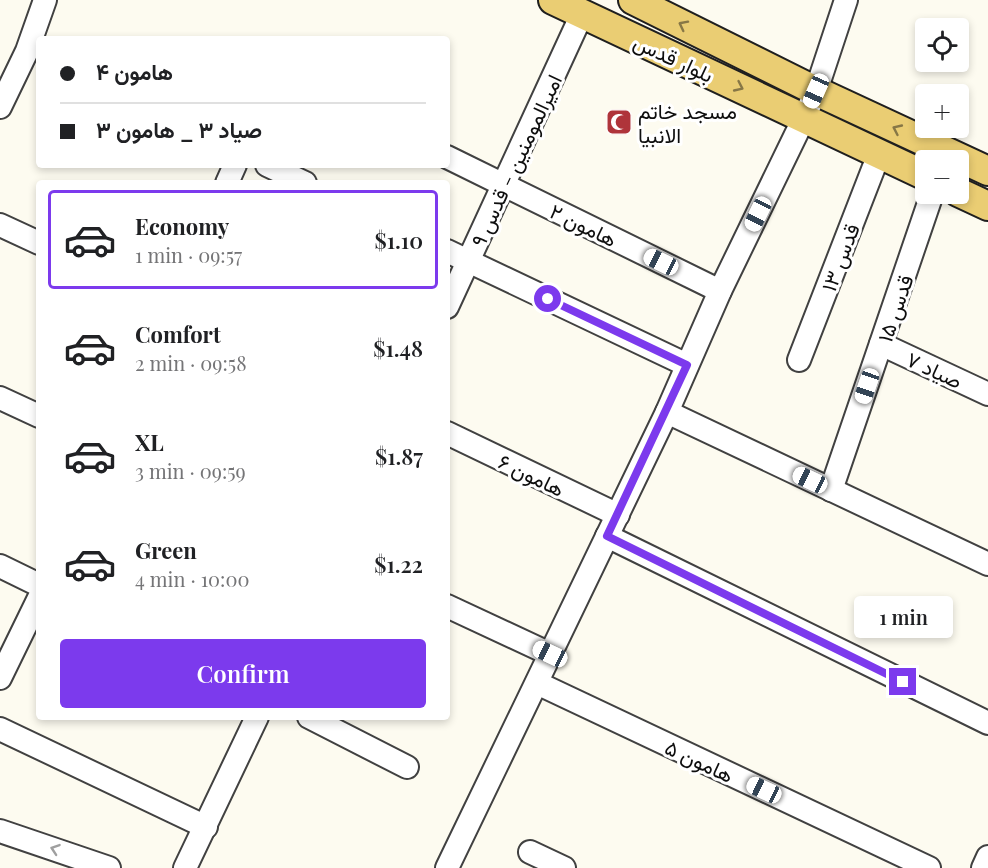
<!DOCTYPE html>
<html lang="en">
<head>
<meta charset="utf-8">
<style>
  body { margin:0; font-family:"Playfair Display",Vazirmatn,serif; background:#f2f2f2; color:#202124; height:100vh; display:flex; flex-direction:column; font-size:22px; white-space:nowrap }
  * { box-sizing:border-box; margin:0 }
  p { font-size:20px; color:#757577 }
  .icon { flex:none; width:33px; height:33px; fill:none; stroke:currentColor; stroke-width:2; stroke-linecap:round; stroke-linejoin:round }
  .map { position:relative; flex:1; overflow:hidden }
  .drawer { position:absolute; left:36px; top:180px; width:414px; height:540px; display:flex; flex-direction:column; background:#fff; border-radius:6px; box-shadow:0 3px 9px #0003 }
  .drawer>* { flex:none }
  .hud { position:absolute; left:36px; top:36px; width:414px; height:132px; border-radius:6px; box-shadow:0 3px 9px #0003; display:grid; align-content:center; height:132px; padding:0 24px; background:#fff }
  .controls { position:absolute; left:915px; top:18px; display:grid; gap:12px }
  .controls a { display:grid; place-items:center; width:54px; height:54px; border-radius:6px; background:#fff; box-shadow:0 3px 9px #0003; font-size:30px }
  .end { position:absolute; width:27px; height:27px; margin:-14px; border:8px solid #7c3aed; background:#fff; box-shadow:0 0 0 3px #fff }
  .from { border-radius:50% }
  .bubble { position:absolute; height:42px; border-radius:6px; background:#fff; box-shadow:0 3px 9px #0003; font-size:20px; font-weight:600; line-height:42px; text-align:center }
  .car { position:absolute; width:18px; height:36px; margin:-18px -9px; border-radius:8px; box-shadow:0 0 4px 2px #0007; background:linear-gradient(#fff 24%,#345 0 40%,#fff 0 76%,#345 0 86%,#fff 0) }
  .hud b { display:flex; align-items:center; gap:21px; height:57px; font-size:22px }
  .hud b+b { border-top:2px solid #e0e0e0 }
  .hud i { width:15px; height:15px; background:#202124 }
  ul { padding:10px 0 0; list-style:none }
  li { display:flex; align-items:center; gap:18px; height:99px; margin:0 12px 9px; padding:0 12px; border:3px solid transparent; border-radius:6px }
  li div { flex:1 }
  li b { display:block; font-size:22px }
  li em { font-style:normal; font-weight:600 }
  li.on { border-color:#7c3aed }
  li>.icon { width:54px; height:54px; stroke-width:1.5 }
  .action { display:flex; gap:12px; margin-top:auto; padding:12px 24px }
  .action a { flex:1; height:69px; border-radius:6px; background:#7c3aed; color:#fff; font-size:24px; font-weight:600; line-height:69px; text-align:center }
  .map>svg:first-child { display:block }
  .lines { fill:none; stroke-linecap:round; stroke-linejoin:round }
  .minor-casing { stroke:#414141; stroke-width:26 }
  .major-casing { stroke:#1f1f1f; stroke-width:32 }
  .minor { stroke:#fff; stroke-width:22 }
  .major { stroke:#eacd73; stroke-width:28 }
  .oneway { stroke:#877746 }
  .oneway2 { stroke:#9f9f9f }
  .route { stroke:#7c3aed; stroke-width:8 }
  .labels { text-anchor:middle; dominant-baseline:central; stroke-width:6; stroke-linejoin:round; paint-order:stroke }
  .street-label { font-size:21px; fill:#0e0e0e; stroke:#fff }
  .poi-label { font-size:21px; fill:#0e0e0e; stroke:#fff; text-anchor:start }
</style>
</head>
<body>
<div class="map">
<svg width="988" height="868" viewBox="0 0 988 868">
  <rect width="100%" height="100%" fill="#fdfbf0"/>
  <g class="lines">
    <!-- minor casing -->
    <g class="minor-casing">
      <g id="minor">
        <path d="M0,107l27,-56 18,-51"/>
        <path d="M447,157l273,134"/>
        <path d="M267,165l38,18"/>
        <path d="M227,183l8,-18"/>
        <path d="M0,225l39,18"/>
        <path d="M447,251l240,114"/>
        <path d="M447,307l135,-293"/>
        <path d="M881,344l107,50"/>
        <path d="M799,360l80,-206"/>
        <path d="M0,398l39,18"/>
        <path d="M667,412l321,152"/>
        <path d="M447,433l171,82"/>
        <path d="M831,490l101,-296"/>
        <path d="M607,536l381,187"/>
        <path d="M0,566l39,19"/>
        <path d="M447,606l103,48"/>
        <path d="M0,678l39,-80"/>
        <path d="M537,683l392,185"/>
        <path d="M309,717l98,50"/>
        <path d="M0,729l206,98"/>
        <path d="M0,831l109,37"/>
        <path d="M530,852l34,16"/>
        <path d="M185,868l72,-151"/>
        <path d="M447,868l220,-456 53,-121 84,-173 12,-27 30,-91"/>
        <path d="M983,868l5,-11"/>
      </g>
    </g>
    <!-- major casing -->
    <g class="major-casing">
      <g id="major">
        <path d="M553,0l373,176"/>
        <path d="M633,0l183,91 172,80"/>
        <path d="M958,192l30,14"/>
      </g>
    </g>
    <!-- minor -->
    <use href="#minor" class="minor"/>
    <!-- major -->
    <use href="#major" class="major"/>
  </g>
  <!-- one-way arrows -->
  <defs><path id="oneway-chevron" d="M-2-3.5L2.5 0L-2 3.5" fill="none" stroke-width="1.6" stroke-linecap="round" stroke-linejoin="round" transform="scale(1.5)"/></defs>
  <g class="oneway">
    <use href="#oneway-chevron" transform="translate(683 25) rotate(-153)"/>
    <use href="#oneway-chevron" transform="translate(739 87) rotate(25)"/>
    <use href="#oneway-chevron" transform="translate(897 129) rotate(-155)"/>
  </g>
  <use class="oneway2" href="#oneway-chevron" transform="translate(55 849) rotate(-161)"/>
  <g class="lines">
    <!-- route -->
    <path class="route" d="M548,299l139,66 -80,171 296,146"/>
  </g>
  <!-- icons -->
  <defs>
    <g id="mosque-square" transform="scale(1.35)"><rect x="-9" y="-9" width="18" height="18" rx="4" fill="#af343a" stroke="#fff"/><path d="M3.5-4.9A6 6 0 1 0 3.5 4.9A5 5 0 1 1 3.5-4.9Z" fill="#fff"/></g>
  </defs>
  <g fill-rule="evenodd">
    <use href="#mosque-square" x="619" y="122"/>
  </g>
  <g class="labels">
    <!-- street labels -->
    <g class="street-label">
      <text transform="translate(674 57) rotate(25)">بلوار قدس</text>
      <text transform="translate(515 160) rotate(-65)">امیرالمومنین - قدس ۹</text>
      <text transform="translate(584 224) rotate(26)">هامون ۲</text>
      <text transform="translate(839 257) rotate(-69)">قدس ۱۳</text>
      <text transform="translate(894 308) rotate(-71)">قدس ۱۵</text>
      <text transform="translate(935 369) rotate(25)">صیاد ۷</text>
      <text transform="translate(532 474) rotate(26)">هامون ۶</text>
      <text transform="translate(700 760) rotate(25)">هامون ۵</text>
    </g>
    <!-- poi labels -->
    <g class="poi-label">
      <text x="638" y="110">مسجد خاتم<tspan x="638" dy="24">الانبیا</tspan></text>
    </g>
  </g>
</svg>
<div class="controls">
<a><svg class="icon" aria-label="locate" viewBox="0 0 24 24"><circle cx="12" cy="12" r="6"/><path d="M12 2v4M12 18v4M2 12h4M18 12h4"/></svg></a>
<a>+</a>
<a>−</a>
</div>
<i class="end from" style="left:548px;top:299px"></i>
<i class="end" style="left:903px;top:682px"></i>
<div class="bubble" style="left:854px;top:596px;width:99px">1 min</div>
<i class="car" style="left:816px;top:91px;rotate:204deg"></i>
<i class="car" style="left:758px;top:214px;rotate:206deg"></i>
<i class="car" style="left:661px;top:262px;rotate:296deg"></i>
<i class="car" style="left:867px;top:386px;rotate:199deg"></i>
<i class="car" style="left:810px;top:480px;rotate:295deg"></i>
<i class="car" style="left:550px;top:654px;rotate:295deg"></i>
<i class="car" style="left:764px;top:790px;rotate:295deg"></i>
<div class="hud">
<b><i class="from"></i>هامون ۴</b>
<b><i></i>صیاد ۳ _ هامون ۳</b>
</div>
<section class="drawer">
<ul>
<li class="on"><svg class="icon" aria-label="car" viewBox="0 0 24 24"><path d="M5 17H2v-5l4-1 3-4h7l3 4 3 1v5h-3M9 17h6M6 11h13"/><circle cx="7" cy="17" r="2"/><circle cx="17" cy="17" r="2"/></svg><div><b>Economy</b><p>1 min · 09:57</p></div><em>$1.10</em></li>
<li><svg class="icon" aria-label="car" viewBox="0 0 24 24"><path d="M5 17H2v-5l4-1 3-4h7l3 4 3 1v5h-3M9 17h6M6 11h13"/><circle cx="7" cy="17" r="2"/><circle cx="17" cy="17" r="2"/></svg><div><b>Comfort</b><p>2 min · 09:58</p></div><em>$1.48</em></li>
<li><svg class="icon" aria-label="car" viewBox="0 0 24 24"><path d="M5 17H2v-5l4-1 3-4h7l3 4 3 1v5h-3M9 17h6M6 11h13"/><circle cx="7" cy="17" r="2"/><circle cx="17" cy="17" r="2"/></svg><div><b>XL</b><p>3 min · 09:59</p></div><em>$1.87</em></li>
<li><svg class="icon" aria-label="car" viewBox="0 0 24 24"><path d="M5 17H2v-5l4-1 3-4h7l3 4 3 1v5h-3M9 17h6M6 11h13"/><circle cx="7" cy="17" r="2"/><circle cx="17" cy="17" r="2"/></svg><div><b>Green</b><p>4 min · 10:00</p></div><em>$1.22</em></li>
</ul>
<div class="action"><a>Confirm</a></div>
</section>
</div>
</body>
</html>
